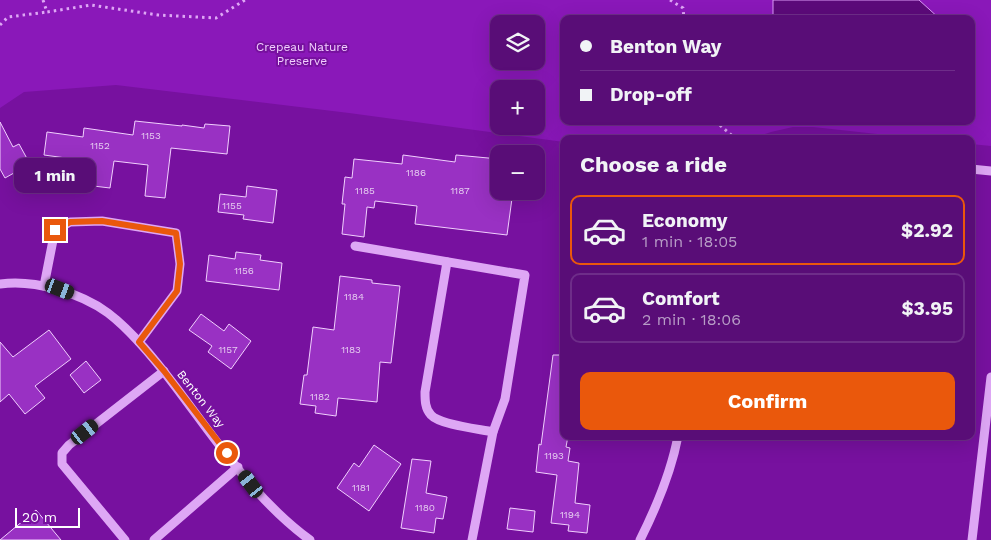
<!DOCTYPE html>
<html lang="en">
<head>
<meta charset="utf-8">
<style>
  body { margin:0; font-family:"Work Sans",sans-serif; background:#621b7f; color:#f1f3f6; height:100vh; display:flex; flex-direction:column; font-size:19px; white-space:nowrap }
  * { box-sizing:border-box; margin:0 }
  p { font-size:16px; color:#b79cc6 }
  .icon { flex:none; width:28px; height:28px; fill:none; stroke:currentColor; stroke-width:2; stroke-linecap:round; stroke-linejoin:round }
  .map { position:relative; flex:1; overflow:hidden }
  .side { position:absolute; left:560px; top:135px; width:415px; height:305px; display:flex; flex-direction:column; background:#590d77; border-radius:10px; box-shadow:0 5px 20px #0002,0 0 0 1px #6e2d89 }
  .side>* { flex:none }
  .banner { position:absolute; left:560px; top:15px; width:415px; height:110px; border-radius:10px; box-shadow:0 5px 20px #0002,0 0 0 1px #6e2d89; display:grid; align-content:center; height:110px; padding:0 20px; background:#590d77 }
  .controls { position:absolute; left:490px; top:15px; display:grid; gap:10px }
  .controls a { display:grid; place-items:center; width:55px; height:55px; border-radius:10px; background:#590d77; box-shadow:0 5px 20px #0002,0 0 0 1px #6e2d89; font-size:25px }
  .scale { position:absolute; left:15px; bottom:12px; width:65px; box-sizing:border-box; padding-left:5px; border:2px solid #fff; border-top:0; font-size:14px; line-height:18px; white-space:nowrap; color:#fff; -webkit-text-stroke:4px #77119f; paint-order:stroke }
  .end { position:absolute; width:22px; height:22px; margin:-11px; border:6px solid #ea580c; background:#fff; box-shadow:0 0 0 2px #fff }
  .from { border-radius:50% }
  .bubble { position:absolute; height:35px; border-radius:10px; background:#590d77; box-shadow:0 5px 20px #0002,0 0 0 1px #6e2d89; font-size:16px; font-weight:700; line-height:35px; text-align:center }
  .car { position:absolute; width:15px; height:30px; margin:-15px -8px; border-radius:6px; box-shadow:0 0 4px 1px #0007; background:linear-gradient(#222 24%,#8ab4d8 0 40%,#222 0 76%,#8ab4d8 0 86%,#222 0) }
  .banner b { display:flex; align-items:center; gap:18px; height:48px; font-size:19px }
  .banner b+b { border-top:1px solid #6e2d89 }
  .banner i { width:12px; height:12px; background:#f1f3f6 }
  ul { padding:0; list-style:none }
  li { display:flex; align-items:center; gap:15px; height:70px; margin:0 10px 8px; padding:0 10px; border:2px solid #6e2d89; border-radius:10px }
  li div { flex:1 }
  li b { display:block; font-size:19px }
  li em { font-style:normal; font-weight:700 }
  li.on { border-color:#ea580c }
  li>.icon { width:45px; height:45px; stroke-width:1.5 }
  h2 { padding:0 20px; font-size:22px; line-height:60px }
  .cta { display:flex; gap:10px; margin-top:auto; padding:10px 20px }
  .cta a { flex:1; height:58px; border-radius:10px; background:#ea580c; color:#fff; font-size:20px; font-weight:700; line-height:58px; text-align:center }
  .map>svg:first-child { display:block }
  .green { fill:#8a18b9; fill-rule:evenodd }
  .water { fill:#5c0a7a; stroke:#db99f8 }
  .building { fill:#9931c3; stroke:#f1d0fe }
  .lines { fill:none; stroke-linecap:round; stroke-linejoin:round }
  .path { stroke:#dea7f5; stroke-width:3; stroke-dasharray:2.5 4; stroke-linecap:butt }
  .minor { stroke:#dea7f5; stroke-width:9 }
  .route { stroke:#ea580c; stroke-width:6 }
  .labels { text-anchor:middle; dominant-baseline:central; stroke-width:4; stroke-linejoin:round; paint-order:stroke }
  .number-label { font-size:10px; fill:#e6ccf0 }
  .park-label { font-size:12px; fill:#f1d0fe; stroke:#77119f }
  .street-label { font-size:12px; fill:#fff; stroke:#77119f }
</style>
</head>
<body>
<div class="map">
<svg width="991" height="540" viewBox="0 0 991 540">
  <rect width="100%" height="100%" fill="#77119f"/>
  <!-- green -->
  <path class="green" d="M0,0h773v19h-209v102h407v-102h-31l-21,-19h72v146l-20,-2v-5h-48l-110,-12h-20l-22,5 -21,7h-186v3l-215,-29 -233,-28 -92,7 -24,16zM499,24h37v37h-37zM499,89h37v37h-37z"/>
  <!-- water -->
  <path class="water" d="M773,0h146l21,19h-167z"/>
  <!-- building -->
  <g class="building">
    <path d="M135,121l47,5v-1l22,3 1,-4 25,2 -3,28 -56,-6 -6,50 -20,-2 3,-31 -34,-4 -4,27 -25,-3 3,-24 -44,-6 3,-23 36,5 1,-9 49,7z"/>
    <path d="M0,122l13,25 6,-3 11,20 -25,14 -5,-9z"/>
    <path d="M403,155l52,7 1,-7 43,4v32h14l-6,44 -92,-11 2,-18 -42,-5 -1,7 -7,-1 -3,30 -22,-3 3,-30h-3l3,-27 7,1 2,-19 48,5z"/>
    <path d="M247,186l30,4 -4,33 -30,-4 1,-4 -26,-3 2,-18 26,3z"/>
    <path d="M236,252l25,3 -1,5 22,3 -3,27 -73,-9 3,-26 26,4z"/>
    <path d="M340,276l32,4v3l28,3 -9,77 -11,-1 -3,40 -39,-4 -2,18 -21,-3 1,-7 -16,-2 4,-29h3l6,-48 21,3z"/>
    <path d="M201,314l23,17 5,-7 22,17 -20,28 -23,-17 4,-6 -23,-16z"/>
    <path d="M49,330l22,29 -36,27 10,12 -20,16 -16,-20 -9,8v-60l13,15z"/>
    <path d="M553,355h11v81h4l-2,11 4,1 -2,13 11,2 -4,40 15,2 -3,28 -19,-2 1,-6 -18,-2 6,-48 -21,-3 3,-28 2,1z"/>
    <path d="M86,361l15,19 -17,13 -14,-18z"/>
    <path d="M374,445l27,19 -32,47 -32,-23 17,-25 5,4z"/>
    <path d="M412,459l19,2 -5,32 21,4 -4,22 -7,-1 -2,15 -33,-5z"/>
    <path d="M510,508l25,3 -2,21 -26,-3z"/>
    <path d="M36,510l25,30h-61z"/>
  </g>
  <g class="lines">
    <!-- path -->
    <g class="path">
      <path d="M43,0l4,12 44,-7 67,10 58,3 29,-18"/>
      <path d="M670,0l13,8 1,11"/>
      <path d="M0,25l8,-8 39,-5"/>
      <path d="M715,121l21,18"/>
    </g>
    <!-- minor -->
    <g class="minor">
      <path d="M971,169l20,2"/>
      <path d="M355,246l170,29 -20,124 -12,33 -21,108"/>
      <path d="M447,262l-22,130c0,8 0,17 6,23 9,10 48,14 62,17"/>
      <path d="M0,284c34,-5 81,9 108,29 25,19 48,48 67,73 41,54 80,114 135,154"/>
      <path d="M44,286l11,-56 15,-8 32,-1 74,12 4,31 -3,27 -38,51"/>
      <path d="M125,540l-63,-76v-11l7,-8 95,-74"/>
      <path d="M154,540l84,-73"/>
      <path d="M640,540c17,-34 31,-67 38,-104"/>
      <path d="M972,540l19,-163"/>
    </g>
  </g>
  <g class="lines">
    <!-- route -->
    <path class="route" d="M55,230l15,-8 32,-1 74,12 4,31 -3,27 -38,51 25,29 63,82"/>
  </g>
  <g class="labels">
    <!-- number labels -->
    <g class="number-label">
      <text x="151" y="135">1153</text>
      <text x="100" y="145">1152</text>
      <text x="416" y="172">1186</text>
      <text x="365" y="190">1185</text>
      <text x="460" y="190">1187</text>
      <text x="232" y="205">1155</text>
      <text x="244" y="270">1156</text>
      <text x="354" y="296">1184</text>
      <text x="228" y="349">1157</text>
      <text x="351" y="349">1183</text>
      <text x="320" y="396">1182</text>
      <text x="554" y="455">1193</text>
      <text x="361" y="487">1181</text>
      <text x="425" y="507">1180</text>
      <text x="570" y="514">1194</text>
    </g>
    <!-- park labels -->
    <g class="park-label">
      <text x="302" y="47">Crepeau Nature<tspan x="302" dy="14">Preserve</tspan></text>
    </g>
    <!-- street labels -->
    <g class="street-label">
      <text transform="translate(201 399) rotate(52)">Benton Way</text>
    </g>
  </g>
</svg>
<div class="controls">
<a><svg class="icon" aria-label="layers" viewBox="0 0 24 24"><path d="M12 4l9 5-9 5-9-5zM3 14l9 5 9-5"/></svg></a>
<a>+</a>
<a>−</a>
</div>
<div class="scale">20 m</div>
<i class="end from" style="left:227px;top:453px"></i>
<i class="end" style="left:55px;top:230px"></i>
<div class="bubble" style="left:14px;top:158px;width:82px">1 min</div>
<i class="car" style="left:60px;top:289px;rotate:111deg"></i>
<i class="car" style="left:85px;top:432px;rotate:52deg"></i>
<i class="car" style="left:251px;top:484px;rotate:323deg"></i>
<div class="banner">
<b><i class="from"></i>Benton Way</b>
<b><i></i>Drop-off</b>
</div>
<section class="side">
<h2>Choose a ride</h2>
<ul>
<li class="on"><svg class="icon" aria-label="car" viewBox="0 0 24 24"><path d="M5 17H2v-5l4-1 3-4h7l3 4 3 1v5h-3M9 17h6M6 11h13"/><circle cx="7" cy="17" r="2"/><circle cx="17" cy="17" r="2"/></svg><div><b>Economy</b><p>1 min · 18:05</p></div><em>$2.92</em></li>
<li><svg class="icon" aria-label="car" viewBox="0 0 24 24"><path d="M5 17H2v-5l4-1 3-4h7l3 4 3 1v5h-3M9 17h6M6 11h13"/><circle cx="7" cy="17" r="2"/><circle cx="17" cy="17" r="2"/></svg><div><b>Comfort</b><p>2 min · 18:06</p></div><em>$3.95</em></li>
</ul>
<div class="cta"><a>Confirm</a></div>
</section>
</div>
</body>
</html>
